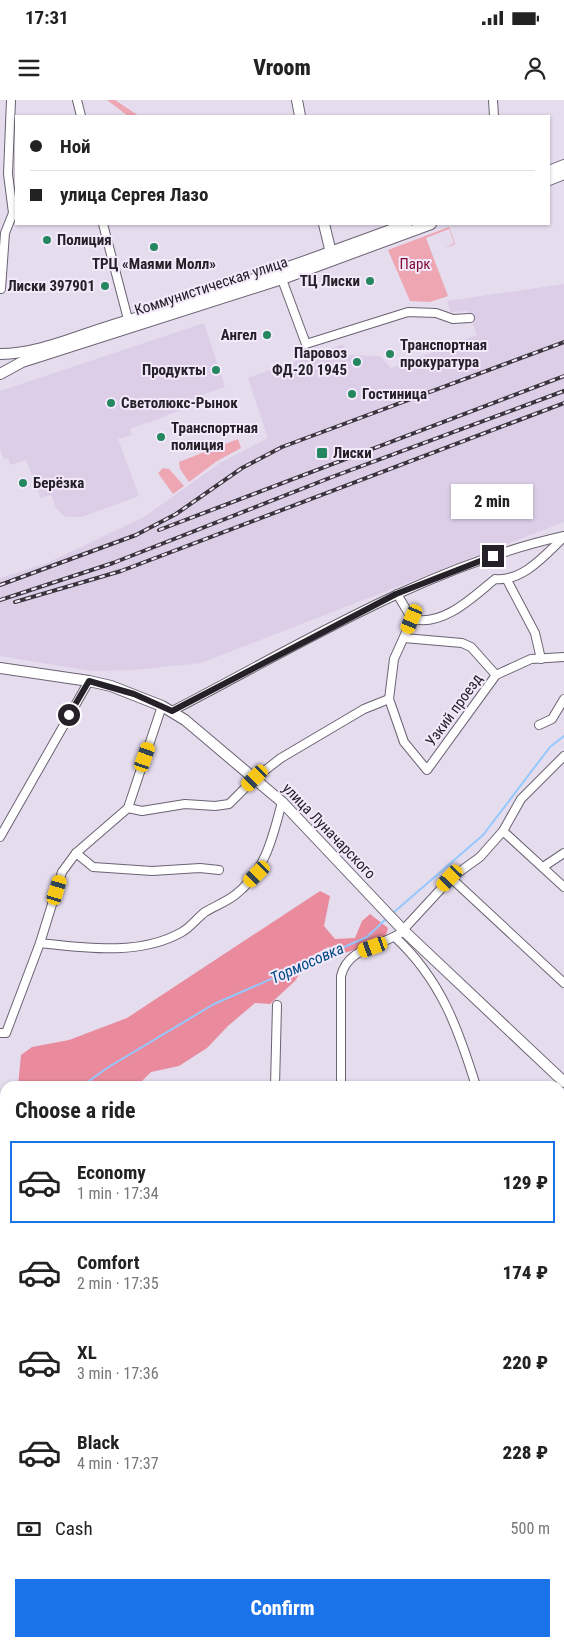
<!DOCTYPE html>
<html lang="en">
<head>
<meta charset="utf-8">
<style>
  body { margin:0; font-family:"Roboto Condensed",sans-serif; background:#f6f6f6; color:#222; height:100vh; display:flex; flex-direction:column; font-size:19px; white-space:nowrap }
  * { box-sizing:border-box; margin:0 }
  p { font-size:16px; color:#767676 }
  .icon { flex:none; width:28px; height:28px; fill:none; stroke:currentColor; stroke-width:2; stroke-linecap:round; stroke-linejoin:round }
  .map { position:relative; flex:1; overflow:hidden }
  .sheet { position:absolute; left:0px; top:981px; width:565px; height:566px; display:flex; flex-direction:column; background:#fff; border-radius:15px 15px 0 0; box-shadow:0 1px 4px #0004 }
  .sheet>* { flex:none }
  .top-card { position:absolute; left:15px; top:15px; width:535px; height:110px; border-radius:0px; box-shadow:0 1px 4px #0004; display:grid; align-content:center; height:110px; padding:0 15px; background:#fff }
  .end { position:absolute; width:22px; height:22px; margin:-11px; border:6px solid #252128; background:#fff; box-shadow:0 0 0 2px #fff }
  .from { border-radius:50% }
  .bubble { position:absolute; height:35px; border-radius:0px; background:#fff; box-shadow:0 1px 4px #0004; font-size:16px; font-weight:800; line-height:35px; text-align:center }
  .car { position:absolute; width:15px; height:30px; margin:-15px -8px; border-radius:6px; box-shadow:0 0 4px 1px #0007; background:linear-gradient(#f5c518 24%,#345 0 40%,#f5c518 0 76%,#345 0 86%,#f5c518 0) }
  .top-card b { display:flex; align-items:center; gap:18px; height:48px; font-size:19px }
  .top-card b+b { border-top:1px solid #e0e0e0 }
  .top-card i { width:12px; height:12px; background:#222 }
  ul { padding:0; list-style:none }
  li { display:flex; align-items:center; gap:15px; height:82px; margin:0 10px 8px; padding:0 5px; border:2px solid transparent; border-radius:0px }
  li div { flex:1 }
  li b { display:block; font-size:19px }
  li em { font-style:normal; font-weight:800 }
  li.active { border-color:#1a73e8 }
  li>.icon { width:45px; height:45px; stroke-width:1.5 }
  h2 { padding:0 15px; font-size:22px; line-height:60px }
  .pay { display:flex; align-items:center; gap:12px; height:55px; padding:0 15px; font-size:19px }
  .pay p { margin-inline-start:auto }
  .primary-button { display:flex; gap:10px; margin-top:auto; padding:10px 15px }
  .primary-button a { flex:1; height:58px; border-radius:0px; background:#1a73e8; color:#fff; font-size:20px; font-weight:800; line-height:58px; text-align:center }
  .status { display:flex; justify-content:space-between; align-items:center; height:35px; padding:0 25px; background:#fff; direction:ltr }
  .status svg { height:14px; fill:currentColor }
  header { display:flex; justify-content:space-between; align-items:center; height:65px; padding:0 15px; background:#fff; font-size:22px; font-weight:800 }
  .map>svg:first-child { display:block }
  .built { fill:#dccee7 }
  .green { fill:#eda6b2 }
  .forest { fill:#e98b9c }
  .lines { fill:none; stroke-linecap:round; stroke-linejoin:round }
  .stream { stroke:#95c8fe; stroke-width:2 }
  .street-casing { stroke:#6b6272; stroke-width:10 }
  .secondary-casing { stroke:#6b6272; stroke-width:12 }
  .street { stroke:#fff; stroke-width:8 }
  .secondary { stroke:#fff; stroke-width:10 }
  .rail-casing { stroke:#3a353d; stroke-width:4 }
  .rail { stroke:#f3e9fb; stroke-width:2; stroke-dasharray:5.5; stroke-linecap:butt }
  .route { stroke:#252128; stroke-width:6 }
  .poi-dot { fill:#258760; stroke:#f3e9fb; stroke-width:2 }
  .labels { text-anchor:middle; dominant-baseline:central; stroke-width:4; stroke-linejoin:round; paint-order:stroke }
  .poi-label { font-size:15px; font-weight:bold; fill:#252128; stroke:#f3e9fb; text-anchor:start }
  .park-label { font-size:15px; fill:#7f0b34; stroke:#f3e9fb }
  .street-label { font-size:15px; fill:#252128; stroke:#f3e9fb }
  .water-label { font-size:16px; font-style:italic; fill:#004b86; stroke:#f3e9fb }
</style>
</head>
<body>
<div class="status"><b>17:31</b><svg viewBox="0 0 49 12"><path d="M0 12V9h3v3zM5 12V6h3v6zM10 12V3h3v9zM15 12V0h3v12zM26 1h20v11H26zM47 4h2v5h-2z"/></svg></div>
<header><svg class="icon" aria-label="menu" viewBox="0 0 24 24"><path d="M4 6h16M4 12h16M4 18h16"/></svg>Vroom<svg class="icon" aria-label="person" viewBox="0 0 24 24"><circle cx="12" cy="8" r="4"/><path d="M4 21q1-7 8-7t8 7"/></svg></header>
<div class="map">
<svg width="564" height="1547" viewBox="0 0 564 1547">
  <rect width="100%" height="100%" fill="#e5dcee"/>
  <!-- built -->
  <g class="built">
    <path d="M564,184v238l-363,141 -67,7 -43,1 -91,-15v-78l47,-15 97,-46 76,-54 48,-25 -20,-60 95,-34 5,11 32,1 11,12 86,-33 -9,-24 -18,1 -3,-11z"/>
    <path d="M204,223l21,64 -37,13 2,6 -41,17 -1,-1 -18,7 2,6 -14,4 21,57 -57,21h-17l-9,-9 -5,-13 -10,3 -15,-38 -16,5 -2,-7 -4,1 -4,-10v-58z"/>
    <path d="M5,1488v54l114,1 -3,4h-116v-52z"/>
    <path d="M172,1543v-1l105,1 -1,4h-106z"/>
  </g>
  <!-- green -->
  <g class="green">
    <path d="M107,0h8l24,16h-11z"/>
    <path d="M449,127l6,17 -10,4 9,-5 -5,-14 -23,9 22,58 -18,6 -20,-1 -22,-51z"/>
    <path d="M238,339l3,9 -24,13 -28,21 -9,-13 -1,-7z"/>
    <path d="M163,368l6,1 15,17 -11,8 -15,-21z"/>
  </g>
  <!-- forest -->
  <g class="forest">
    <path d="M320,791l10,5 -6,30 11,13 20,-1 7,-17 8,-7 18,14 -3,11 -40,14 -17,-6 -18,10 -15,24 -25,23 -15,-1 -27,23 -21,22 -28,18 -28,6 -14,14h-119l3,-31 11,-8 37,-7 58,-22z"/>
    <path d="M0,997l5,1v51l-5,-12z"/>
  </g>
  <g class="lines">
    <!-- stream -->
    <g class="stream">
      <path d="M393,813l90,-78 67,-88 14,-11"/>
      <path d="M82,986l25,-18 107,-64 153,-67 20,-19"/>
      <path d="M0,1020l5,1"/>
    </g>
    <!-- street casing -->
    <g class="street-casing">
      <g id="street">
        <path d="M77,0l4,16"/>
        <path d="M493,0l1,16"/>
        <path d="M103,124l26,99"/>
        <path d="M280,174l26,70 102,-32 28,1 17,6 17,-1"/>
        <path d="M1,189l4,-56 8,-20 -5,-39 3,-74"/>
        <path d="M507,480l28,53 6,26"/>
        <path d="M397,494l15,25c31,8 61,-22 83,-40 28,3 51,-25 69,-42"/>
        <path d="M412,519l-18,40 -5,40 15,43 23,28 69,-95 35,-16 33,-2"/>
        <path d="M404,538l58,5 9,4 25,28"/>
        <path d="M172,611c126,-65 252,-144 392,-175"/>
        <path d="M539,625l13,-6 12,-20"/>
        <path d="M128,708l14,3 43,-7 30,2 14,-2 26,-26 26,-20 83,-49 25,-10"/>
        <path d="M503,731l61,56"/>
        <path d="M0,737l89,-156"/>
        <path d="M76,753l17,14 59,4 48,-3 19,2"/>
        <path d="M543,767l21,-14"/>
        <path d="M451,778l113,105"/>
        <path d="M403,830l48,-52 29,-21 23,-26 18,-32 43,-43"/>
        <path d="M395,837c46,43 63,91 81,149"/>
        <path d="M40,843c46,5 100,13 142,-11 9,-5 15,-14 23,-20 10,-6 21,-10 30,-17 30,-23 38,-58 47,-93"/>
        <path d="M0,933h6l34,-90 22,-71 14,-19 52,-45 34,-102"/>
        <path d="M275,986l2,-81"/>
        <path d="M341,986v-110c7,-29 40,-29 63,-45"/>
        <path d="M0,1129l5,2"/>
        <path d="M0,1196l5,2"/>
        <path d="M0,1300l5,1"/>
        <path d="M560,1357l4,4"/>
        <path d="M0,1470l5,-1"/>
        <path d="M354,1542v5"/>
        <path d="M437,1542l1,5"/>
        <path d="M510,1547l1,-5"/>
      </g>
    </g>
    <!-- secondary casing -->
    <g class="secondary-casing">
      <g id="secondary">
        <path d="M297,0l3,16"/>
        <path d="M549,71l15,-6"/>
        <path d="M549,80l15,-6"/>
        <path d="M324,124l8,33"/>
        <path d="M0,254c38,0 77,-18 113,-29 100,-30 197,-65 294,-101"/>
        <path d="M0,274l22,-12 260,-83 149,-55"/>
        <path d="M0,568l89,13 22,5 51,20 23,14 97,82 122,129 160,151"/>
        <path d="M0,1412h5"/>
        <path d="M285,1547v-5"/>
      </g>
    </g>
    <!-- street -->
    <use href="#street" class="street"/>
    <!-- secondary -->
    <use href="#secondary" class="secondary"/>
    <!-- rail casing -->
    <g class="rail-casing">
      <g id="rail">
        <path d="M159,430l405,-154"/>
        <path d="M0,485l136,-50 40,-21 66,-46 40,-21 282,-105"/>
        <path d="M0,500l113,-37 219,-86 232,-86"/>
        <path d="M15,502l106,-31 443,-168"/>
        <path d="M560,1081l4,-4"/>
        <path d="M90,1547l3,-5"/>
        <path d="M149,1547l2,-5"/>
      </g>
    </g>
    <!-- rail -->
    <use href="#rail" class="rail"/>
  </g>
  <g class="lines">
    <!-- route -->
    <path class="route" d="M69,615l20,-34 45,13 38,17 224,-117 97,-38"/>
  </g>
  <!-- markers -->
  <g class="poi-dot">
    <circle cx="47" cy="140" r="5"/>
    <circle cx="154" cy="147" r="5"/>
    <circle cx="370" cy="181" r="5"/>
    <circle cx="105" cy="186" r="5"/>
    <circle cx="267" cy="235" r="5"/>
    <circle cx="390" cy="254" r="5"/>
    <circle cx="357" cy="262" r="5"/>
    <circle cx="216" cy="270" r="5"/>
    <circle cx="352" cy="294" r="5"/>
    <circle cx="111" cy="303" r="5"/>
    <circle cx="161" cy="337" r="5"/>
    <rect x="316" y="347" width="12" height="12" rx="2.5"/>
    <circle cx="23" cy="383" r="5"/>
  </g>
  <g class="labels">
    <!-- poi labels -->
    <g class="poi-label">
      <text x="57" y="140">Полиция</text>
      <text x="154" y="164" text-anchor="middle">ТРЦ «Маями Молл»</text>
      <text x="360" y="181" text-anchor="end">ТЦ Лиски</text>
      <text x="95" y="186" text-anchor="end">Лиски 397901</text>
      <text x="257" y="235" text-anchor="end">Ангел</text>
      <text x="400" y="245">Транспортная<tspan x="400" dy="17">прокуратура</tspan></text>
      <text x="347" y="253" text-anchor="end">Паровоз<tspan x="347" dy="17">ФД-20 1945</tspan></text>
      <text x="206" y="270" text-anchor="end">Продукты</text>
      <text x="362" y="294">Гостиница</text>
      <text x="121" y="303">Светолюкс-Рынок</text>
      <text x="171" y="328">Транспортная<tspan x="171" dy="17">полиция</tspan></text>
      <text x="333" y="353">Лиски</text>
      <text x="33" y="383">Берёзка</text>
    </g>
    <!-- park labels -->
    <g class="park-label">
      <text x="415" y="164">Парк</text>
    </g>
    <!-- street labels -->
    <g class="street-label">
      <text transform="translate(211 186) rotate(-18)">Коммунистическая улица</text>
      <text transform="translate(454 610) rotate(-54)">Узкий проезд</text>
      <text transform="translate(329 731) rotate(46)">улица Луначарского</text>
    </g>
    <!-- water labels -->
    <g class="water-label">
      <text transform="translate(307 863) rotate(-24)">Тормосовка</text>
    </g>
  </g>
</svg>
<i class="end from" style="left:69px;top:615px"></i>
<i class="end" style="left:493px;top:456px"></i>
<div class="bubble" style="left:451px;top:384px;width:82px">2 min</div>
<i class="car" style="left:412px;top:519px;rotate:203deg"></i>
<i class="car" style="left:145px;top:657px;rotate:19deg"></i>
<i class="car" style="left:255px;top:678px;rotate:225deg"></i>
<i class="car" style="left:257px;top:774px;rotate:225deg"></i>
<i class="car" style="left:450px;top:778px;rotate:223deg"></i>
<i class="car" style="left:57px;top:790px;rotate:17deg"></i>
<i class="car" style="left:373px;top:847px;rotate:250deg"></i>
<div class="top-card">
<b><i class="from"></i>Ной</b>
<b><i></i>улица Сергея Лазо</b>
</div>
<section class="sheet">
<h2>Choose a ride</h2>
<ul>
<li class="active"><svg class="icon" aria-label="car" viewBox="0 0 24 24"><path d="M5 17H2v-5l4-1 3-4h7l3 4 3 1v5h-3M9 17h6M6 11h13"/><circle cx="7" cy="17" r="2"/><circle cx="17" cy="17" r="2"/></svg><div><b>Economy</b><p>1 min · 17:34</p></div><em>129 ₽</em></li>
<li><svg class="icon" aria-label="car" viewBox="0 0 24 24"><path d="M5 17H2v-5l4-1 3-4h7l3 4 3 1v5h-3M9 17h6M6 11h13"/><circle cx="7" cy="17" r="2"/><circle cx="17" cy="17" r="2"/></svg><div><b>Comfort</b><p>2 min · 17:35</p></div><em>174 ₽</em></li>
<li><svg class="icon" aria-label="car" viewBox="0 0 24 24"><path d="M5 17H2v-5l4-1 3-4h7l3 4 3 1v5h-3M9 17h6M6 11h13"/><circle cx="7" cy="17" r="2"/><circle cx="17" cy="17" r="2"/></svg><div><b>XL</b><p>3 min · 17:36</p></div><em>220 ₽</em></li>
<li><svg class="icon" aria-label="car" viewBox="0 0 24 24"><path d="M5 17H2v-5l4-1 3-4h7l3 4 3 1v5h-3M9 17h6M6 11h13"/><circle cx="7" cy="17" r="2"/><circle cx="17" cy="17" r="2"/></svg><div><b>Black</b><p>4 min · 17:37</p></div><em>228 ₽</em></li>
</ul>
<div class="pay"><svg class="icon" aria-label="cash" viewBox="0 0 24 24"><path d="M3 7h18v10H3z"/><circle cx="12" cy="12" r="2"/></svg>Cash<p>500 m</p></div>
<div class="primary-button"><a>Confirm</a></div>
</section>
</div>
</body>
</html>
